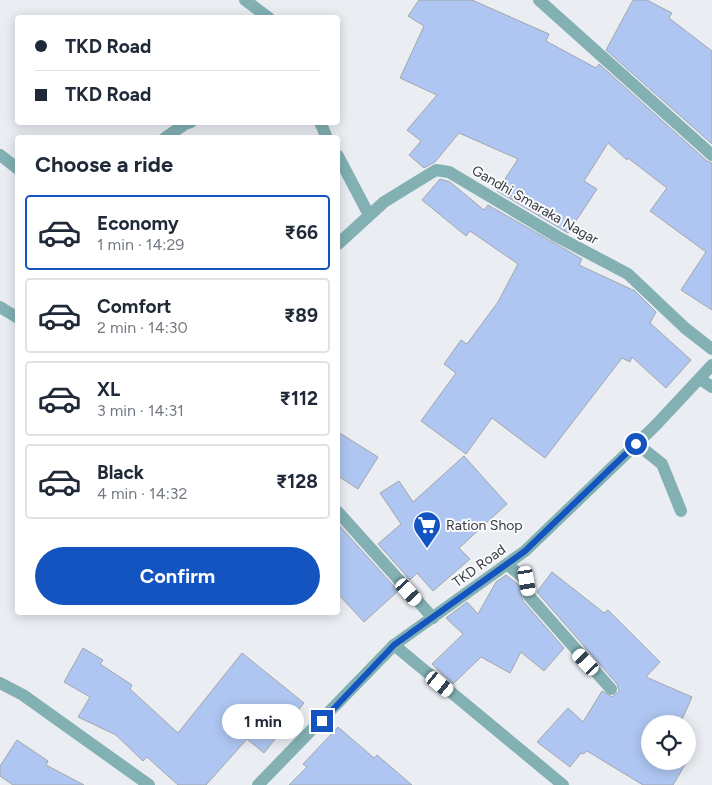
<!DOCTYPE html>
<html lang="en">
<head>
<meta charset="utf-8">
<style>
  body { margin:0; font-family:Figtree,sans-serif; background:#f2f2f3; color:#1f2937; height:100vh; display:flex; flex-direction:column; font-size:19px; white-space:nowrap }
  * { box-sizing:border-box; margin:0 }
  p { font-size:16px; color:#747a83 }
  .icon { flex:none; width:28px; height:28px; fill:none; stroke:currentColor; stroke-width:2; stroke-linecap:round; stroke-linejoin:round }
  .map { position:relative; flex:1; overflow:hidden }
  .details { position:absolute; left:15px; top:135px; width:325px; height:480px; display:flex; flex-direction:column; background:#fff; border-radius:5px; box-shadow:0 2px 12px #0003 }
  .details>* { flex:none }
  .top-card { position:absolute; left:15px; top:15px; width:325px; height:110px; border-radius:5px; box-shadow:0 2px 12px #0003; display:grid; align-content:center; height:110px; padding:0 20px; background:#fff }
  .tools { position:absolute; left:641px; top:715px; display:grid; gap:10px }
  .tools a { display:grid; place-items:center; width:55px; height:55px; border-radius:50%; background:#fff; box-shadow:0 2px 12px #0003; font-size:25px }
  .end { position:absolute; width:22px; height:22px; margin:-11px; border:6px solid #1454c0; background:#fff; box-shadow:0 0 0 2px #fff }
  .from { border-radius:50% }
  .bubble { position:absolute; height:35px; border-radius:18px; background:#fff; box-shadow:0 2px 12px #0003; font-size:16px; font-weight:700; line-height:35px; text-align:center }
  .car { position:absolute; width:15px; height:30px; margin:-15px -8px; border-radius:6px; box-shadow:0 0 4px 1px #0007; background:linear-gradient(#fff 24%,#345 0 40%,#fff 0 76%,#345 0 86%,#fff 0) }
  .top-card b { display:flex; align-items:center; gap:18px; height:48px; font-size:19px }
  .top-card b+b { border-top:1px solid #e0e1e3 }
  .top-card i { width:12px; height:12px; background:#1f2937 }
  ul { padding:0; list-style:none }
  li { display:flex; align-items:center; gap:15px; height:75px; margin:0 10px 8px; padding:0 10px; border:2px solid #e0e1e3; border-radius:5px }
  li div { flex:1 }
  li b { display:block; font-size:19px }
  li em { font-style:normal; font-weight:700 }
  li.current { border-color:#1454c0 }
  li>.icon { width:45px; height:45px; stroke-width:1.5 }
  h2 { padding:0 20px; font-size:22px; line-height:60px }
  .button { display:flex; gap:10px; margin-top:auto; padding:10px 20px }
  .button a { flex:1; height:58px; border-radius:30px; background:#1454c0; color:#fff; font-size:20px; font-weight:700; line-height:58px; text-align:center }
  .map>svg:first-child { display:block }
  .building { fill:#aec6f1; stroke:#a4a7ab }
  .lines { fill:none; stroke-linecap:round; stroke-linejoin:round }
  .minor { stroke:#82b0b3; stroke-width:12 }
  .tertiary { stroke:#82b0b3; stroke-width:12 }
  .route { stroke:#1454c0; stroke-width:6 }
  .labels { text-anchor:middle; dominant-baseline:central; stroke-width:4; stroke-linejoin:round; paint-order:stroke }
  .street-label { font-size:14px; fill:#383a3b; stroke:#f8fafe }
  .poi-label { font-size:14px; fill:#383a3b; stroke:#f8fafe; text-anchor:start }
</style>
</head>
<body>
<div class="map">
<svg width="712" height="785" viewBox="0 0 712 785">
  <rect width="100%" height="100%" fill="#eaedf2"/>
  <!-- building -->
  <g class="building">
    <path d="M419,0h53l77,34 -3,7 50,27 3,-4 108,97 5,2v147l-31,-20 25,-38 -56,-41 17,-23 -39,-30 -1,2 -19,-17 -24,38 13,8 -29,44 -71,-42 21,-32 -59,-26 -24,29 -11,6 -15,-13 12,-14 -14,-11 30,-35 -37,-17 24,-52 -16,-10z"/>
    <path d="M633,0h14l25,13 -3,5 43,33v93l-106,-94z"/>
    <path d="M440,179l10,3 34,28 4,-5 94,54 -3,6 56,26 21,21 -6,11 41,37 -25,28 -34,-31 -2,5 -8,-4 -77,100 -53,-40 -26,36 -45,-33 35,-48 -12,-9 17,-24 6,4 31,-42 20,-38 -48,-33 -4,5 -44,-36z"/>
    <path d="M338,432l40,25 -20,32 -20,-13z"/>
    <path d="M464,456l43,48 -48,44 11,11 -37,32 -16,-18 -7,7 -32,-36 23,-20 -21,-31 19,-12 14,21z"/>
    <path d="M338,524l60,67 -34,31 -26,-28z"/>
    <path d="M552,572l52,41 4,-3 52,52 -14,15 46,20 -12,27h-30v37h37l-14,24h-30l-56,-34 -4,3 -2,-1 -11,14 -33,-25 31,-34 15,14 19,-31 10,6 7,-6 -2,-7 -80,-92z"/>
    <path d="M506,575l13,10 4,16 41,47 -20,23 -23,-19 -11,21 -29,-16 -28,27 -21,-20 31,-30 -17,-16 21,-16 11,12 18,-32z"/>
    <path d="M83,648l20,12 -3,4 32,21 -2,4 48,44 64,-80 62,50 -40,50 -17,-14 -41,46h-28l-31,-28 -4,4 -27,-26 -38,-18 12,-20 -26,-15z"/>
    <path d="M338,727l36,31 3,-3 35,30h-123l18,-18 -4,-3z"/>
    <path d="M17,740l31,21 -2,4 38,20h-71l-13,-9v-10z"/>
  </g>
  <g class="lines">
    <!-- minor -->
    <g class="minor">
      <path d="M245,0l24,18"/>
      <path d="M539,0l173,155"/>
      <path d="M320,122l7,16"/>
      <path d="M165,138l20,-14 6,-2"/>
      <path d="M0,155l18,14"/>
      <path d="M338,156l31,59"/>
      <path d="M338,244l46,-42 52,-32 13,2 109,65 70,37 57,54 27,21"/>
      <path d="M0,307l18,11"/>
      <path d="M700,379l12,8"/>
      <path d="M637,444l25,20 19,47"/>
      <path d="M338,512l95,106"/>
      <path d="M507,564l20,17 2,15 82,93"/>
      <path d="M394,645l169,140"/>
      <path d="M0,683l23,12 126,90"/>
    </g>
    <!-- tertiary -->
    <path class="tertiary" d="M258,785l136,-140 131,-94 130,-125 57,-61"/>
  </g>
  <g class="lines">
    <!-- route -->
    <path class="route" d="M322,721l72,-76 131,-94 111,-107"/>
  </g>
  <!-- icons -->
  <defs>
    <g id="supermarket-pin" transform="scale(1.4375)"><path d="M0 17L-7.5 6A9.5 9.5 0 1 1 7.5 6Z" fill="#1454c0" stroke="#f8fafe"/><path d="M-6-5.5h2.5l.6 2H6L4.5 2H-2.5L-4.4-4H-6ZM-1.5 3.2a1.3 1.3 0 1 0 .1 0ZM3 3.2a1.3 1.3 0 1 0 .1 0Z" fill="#fff"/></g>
  </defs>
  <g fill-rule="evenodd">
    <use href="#supermarket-pin" x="427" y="525"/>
  </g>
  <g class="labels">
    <!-- street labels -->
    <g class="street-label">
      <text transform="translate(535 205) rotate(30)">Gandhi Smaraka Nagar</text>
      <text transform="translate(479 566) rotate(-36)">TKD Road</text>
    </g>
    <!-- poi labels -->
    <g class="poi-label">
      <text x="446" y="525">Ration Shop</text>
    </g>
  </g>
</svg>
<div class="tools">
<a><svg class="icon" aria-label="locate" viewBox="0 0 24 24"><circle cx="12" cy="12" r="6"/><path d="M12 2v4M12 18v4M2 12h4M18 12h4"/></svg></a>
</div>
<i class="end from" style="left:636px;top:444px"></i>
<i class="end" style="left:322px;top:721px"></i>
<div class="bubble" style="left:222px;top:704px;width:82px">1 min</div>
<i class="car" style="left:527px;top:581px;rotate:170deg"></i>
<i class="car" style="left:409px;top:592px;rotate:138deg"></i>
<i class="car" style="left:586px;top:662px;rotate:317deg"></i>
<i class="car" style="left:440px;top:684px;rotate:129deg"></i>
<div class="top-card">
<b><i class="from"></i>TKD Road</b>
<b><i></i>TKD Road</b>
</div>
<section class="details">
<h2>Choose a ride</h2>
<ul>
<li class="current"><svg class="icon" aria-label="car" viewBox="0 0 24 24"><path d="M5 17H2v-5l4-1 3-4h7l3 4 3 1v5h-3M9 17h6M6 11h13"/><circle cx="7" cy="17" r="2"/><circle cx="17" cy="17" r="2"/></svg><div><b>Economy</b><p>1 min · 14:29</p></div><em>₹66</em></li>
<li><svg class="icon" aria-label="car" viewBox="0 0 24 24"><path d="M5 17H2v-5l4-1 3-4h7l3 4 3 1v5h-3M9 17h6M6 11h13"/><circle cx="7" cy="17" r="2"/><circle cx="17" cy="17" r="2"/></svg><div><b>Comfort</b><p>2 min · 14:30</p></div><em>₹89</em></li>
<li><svg class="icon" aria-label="car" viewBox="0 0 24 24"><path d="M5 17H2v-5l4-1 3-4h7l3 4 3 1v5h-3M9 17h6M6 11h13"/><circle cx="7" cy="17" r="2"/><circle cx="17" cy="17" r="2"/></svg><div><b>XL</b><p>3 min · 14:31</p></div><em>₹112</em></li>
<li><svg class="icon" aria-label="car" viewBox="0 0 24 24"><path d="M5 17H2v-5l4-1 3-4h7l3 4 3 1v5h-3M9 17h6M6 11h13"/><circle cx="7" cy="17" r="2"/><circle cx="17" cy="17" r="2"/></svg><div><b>Black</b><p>4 min · 14:32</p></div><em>₹128</em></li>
</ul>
<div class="button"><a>Confirm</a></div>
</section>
</div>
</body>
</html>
